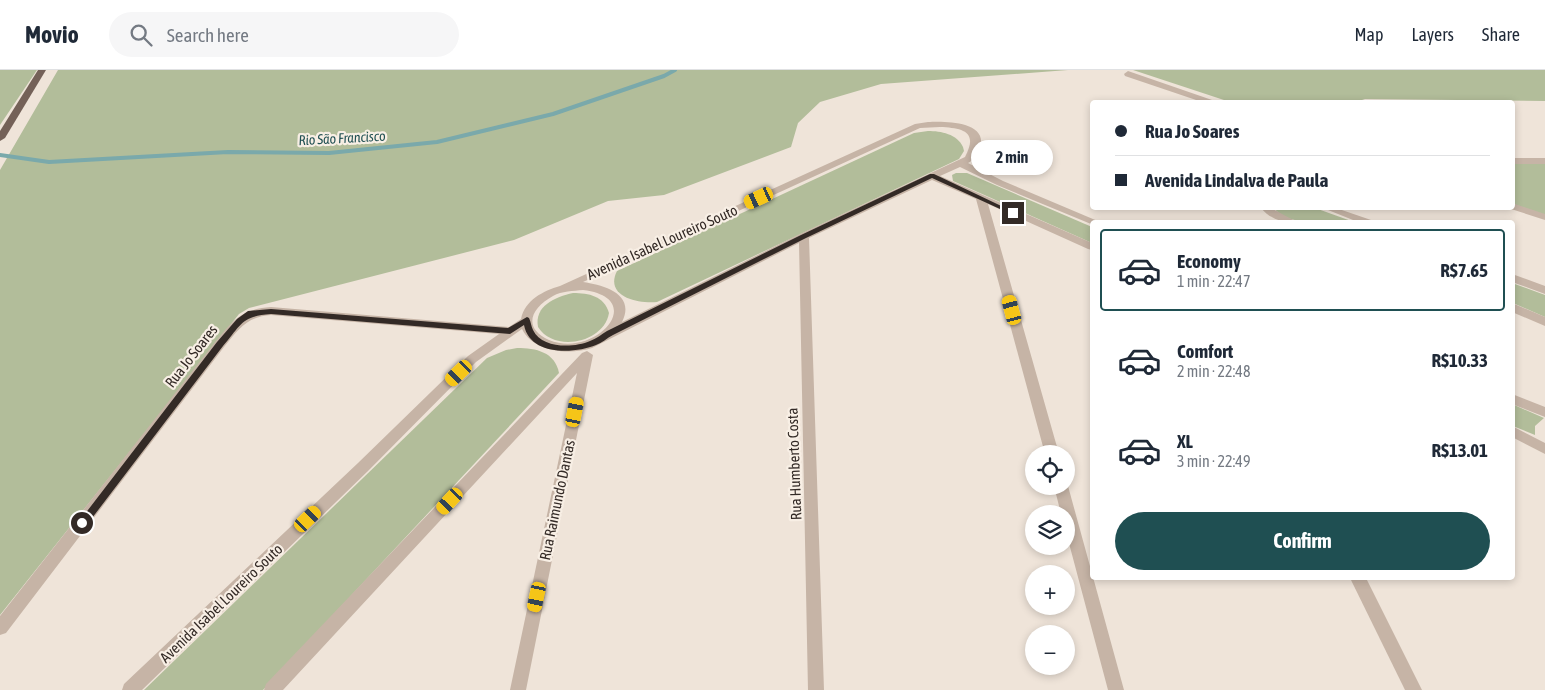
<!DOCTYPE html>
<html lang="en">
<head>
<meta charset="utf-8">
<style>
  body { margin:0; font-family:"Asap Condensed",sans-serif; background:#f6f6f7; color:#1f2937; height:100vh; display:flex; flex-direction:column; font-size:19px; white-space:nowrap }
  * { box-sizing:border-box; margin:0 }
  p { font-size:16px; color:#747a83 }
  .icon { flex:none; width:28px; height:28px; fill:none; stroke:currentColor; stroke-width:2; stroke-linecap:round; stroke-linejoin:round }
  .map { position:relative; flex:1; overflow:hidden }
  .sheet { position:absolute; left:1090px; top:150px; width:425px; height:360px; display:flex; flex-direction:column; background:#fff; border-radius:5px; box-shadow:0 2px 8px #0003 }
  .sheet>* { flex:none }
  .banner { position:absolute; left:1090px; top:30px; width:425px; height:110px; border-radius:5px; box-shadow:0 2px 8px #0003; display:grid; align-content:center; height:110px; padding:0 25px; background:#fff }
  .controls { position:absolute; left:1025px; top:375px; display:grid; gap:10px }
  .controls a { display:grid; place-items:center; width:50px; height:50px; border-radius:50%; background:#fff; box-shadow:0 2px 8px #0003; font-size:25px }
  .end { position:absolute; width:22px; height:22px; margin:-11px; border:6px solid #332a26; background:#fff; box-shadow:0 0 0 2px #fff }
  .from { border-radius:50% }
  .bubble { position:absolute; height:35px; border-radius:18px; background:#fff; box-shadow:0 2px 8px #0003; font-size:16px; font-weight:700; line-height:35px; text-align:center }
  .car { position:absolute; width:15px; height:30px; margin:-15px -8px; border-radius:6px; box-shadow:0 0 4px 1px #0007; background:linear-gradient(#f5c518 24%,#345 0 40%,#f5c518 0 76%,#345 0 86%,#f5c518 0) }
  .banner b { display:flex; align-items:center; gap:18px; height:48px; font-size:19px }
  .banner b+b { border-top:1px solid #e0e1e3 }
  .banner i { width:12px; height:12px; background:#1f2937 }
  ul { padding:9px 0 0; list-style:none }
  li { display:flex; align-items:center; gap:15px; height:82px; margin:0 10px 8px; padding:0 15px; border:2px solid transparent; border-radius:5px }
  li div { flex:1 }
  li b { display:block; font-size:19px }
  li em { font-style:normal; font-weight:700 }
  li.active { border-color:#1f4f52 }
  li>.icon { width:45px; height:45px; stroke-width:1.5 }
  .cta { display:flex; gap:10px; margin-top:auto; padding:10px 25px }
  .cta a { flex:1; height:58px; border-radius:30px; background:#1f4f52; color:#fff; font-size:20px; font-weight:700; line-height:58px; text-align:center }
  header { display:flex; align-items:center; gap:30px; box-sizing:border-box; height:70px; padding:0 25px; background:#fff; border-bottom:1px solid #e0e1e3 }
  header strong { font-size:24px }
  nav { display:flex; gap:28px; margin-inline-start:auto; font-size:18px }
  .search { width:350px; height:45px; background:#f6f6f7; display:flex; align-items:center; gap:12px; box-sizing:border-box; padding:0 18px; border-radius:28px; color:#747a83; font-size:19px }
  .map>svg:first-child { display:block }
  .green { fill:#b2bd9a }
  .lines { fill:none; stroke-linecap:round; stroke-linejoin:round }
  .stream { stroke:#7aa9ab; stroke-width:4 }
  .minor { fill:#c6b4a6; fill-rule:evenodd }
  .primary { fill:#746158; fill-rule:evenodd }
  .route { fill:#332a26 }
  .labels { text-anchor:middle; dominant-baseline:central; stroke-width:4.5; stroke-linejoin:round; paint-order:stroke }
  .far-water-label { font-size:14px; font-style:italic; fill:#1f4f52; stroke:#f8efe5 }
  .street-label { font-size:15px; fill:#332a26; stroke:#f8efe5 }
</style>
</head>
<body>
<header>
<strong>Movio</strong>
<div class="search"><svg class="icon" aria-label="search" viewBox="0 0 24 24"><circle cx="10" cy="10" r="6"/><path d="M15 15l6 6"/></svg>Search here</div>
<nav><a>Map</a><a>Layers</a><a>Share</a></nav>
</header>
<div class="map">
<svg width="1545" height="620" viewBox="0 0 1545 620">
  <rect width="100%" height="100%" fill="#efe4d9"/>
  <!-- green -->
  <g class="green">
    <path d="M0,0h37l-37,55z"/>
    <path d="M58,0h1010l-187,14 -61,18 -22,21 -7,24 -127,48 -56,6 -94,39 -265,68 -10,6 -239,301v-445z"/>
    <path d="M1133,0h412v31l-180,-2 -9,3h-126z"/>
    <path d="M928,61c13,0 29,3 35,16l1,4 -5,8 -302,143c-18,2 -53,-5 -40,-31l297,-138z"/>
    <path d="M1513,93h32v52l-32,-11z"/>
    <path d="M956,103h11l125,54v16l-139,-62 -1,-6z"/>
    <path d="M1274,138h41l39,14c-22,0 -65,6 -80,-14z"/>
    <path d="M1512,213l33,12v22l-32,-14z"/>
    <path d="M573,223c16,0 31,3 36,20 -5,30 -55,40 -71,14 -4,-21 17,-30 35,-34z"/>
    <path d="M517,278c19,0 38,4 42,25l-296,317h-119l343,-332 19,-8z"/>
    <path d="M1512,334l32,14 -9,8v9l-22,-9z"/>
  </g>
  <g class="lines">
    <!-- stream -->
    <path class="stream" d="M0,85l49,7 179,-10 101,1 108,-11 116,-28 111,-38 11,-6"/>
    <!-- minor -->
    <g class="minor">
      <path d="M1128,1l84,29 1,2h-11l-77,-26 -1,-2z"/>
      <path d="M928,52c16,-1 61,-1 52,26 -2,6 -6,12 -12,15l35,18 97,41 -9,2 -94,-39 -37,-18 -20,9 152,67v7l-4,-1 -100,-45 71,250h-14l-69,-255 -44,-19 -123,58 15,452h-16l-9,-447 -207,105c-22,7 -58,5 -70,-19l-46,33 -108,109 -226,219h-20l2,-6 234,-221 110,-107 31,-22 -228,-19c-25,2 -32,14 -47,32l-218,286 -6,2v-19l216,-275c17,-21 26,-32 55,-34l238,20 12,-8c4,-19 22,-28 39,-33l355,-162zM940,57c22,1 39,4 25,30l-165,77 -178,88c14,-28 -18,-37 -39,-40l337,-154zM583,220c66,8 13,69 -34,50 -27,-12 -18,-32 4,-44 9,-5 20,-5 30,-6z"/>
      <rect x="1512" y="88" width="33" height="6"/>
      <path d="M1512,133l33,11v6l-37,-12h4z"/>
      <path d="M1261,138h10l26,14c-13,2 -27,-3 -36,-14z"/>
      <path d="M1323,138h13l35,12 1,2h-14z"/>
      <path d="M1512,204l33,12v8l-33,-12z"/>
      <path d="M1512,233l33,14v9l-33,-14z"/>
      <path d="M587,281l6,4 -67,335h-16l67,-317 -294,317h-19l2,-6 316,-331z"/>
      <path d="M1512,324l33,13v10l-33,-13z"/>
      <path d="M1512,356l33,17v11l-33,-17z"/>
      <path d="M1066,413l2,3 56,204h-16l-42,-158v-18h-5l-7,-28h12z"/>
      <path d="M1350,508h16l56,112h-17z"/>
    </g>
    <!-- primary -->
    <path class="primary" d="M38,0h8l-41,68 -5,3v-10z"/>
  </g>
  <!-- route -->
  <path class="route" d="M930,104h4l82,39 -5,1 -79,-36 -126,60 -193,97c-6,3 -11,8 -17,10 -22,9 -66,11 -72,-20l-14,9 -239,-20c-30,2 -30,11 -48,32l-137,180 -4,1 -4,-4 139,-181 20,-23 11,-8 23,-2 237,19 19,-11 2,1c2,4 2,8 4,12 9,19 41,18 57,11 6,-2 12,-7 17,-10l194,-96z"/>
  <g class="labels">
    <!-- far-water labels -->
    <g class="far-water-label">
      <text transform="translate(342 68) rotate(-3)">Rio São Francisco</text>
    </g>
    <!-- street labels -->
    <g class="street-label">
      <text transform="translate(662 172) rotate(-24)">Avenida Isabel Loureiro Souto</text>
      <text transform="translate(191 286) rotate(-52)">Rua Jo Soares</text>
      <text transform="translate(794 394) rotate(-92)">Rua Humberto Costa</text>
      <text transform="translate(557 430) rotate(-78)">Rua Raimundo Dantas</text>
      <text transform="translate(221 533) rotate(-44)">Avenida Isabel Loureiro Souto</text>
    </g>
  </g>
</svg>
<div class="controls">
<a><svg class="icon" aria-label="locate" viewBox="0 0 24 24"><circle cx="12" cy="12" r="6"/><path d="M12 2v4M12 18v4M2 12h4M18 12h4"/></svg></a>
<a><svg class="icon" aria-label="layers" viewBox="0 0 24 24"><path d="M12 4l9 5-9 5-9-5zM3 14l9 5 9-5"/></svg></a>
<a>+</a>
<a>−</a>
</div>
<i class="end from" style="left:82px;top:453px"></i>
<i class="end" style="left:1013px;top:143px"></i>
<div class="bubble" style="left:971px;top:70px;width:82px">2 min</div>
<i class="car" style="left:759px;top:128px;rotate:245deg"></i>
<i class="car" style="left:1012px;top:240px;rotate:345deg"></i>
<i class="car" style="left:459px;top:303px;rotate:226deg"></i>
<i class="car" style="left:575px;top:342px;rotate:11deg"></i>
<i class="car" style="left:450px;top:431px;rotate:223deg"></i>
<i class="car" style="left:308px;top:449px;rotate:46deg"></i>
<i class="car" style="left:537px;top:527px;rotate:192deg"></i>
<div class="banner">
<b><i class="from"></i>Rua Jo Soares</b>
<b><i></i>Avenida Lindalva de Paula</b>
</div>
<section class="sheet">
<ul>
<li class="active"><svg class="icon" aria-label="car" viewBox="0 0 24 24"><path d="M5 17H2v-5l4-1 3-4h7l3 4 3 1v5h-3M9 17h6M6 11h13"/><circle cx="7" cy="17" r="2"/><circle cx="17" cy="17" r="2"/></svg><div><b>Economy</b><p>1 min · 22:47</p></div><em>R$7.65</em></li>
<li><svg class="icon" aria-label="car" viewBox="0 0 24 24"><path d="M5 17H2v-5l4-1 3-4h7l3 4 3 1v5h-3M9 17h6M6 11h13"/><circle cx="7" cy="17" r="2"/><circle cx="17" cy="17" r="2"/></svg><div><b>Comfort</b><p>2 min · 22:48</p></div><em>R$10.33</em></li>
<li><svg class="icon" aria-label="car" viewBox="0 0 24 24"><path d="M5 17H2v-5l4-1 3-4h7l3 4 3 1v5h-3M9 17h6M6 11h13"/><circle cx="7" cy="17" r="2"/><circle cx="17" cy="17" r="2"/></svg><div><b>XL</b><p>3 min · 22:49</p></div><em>R$13.01</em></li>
</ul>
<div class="cta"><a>Confirm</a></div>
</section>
</div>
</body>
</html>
